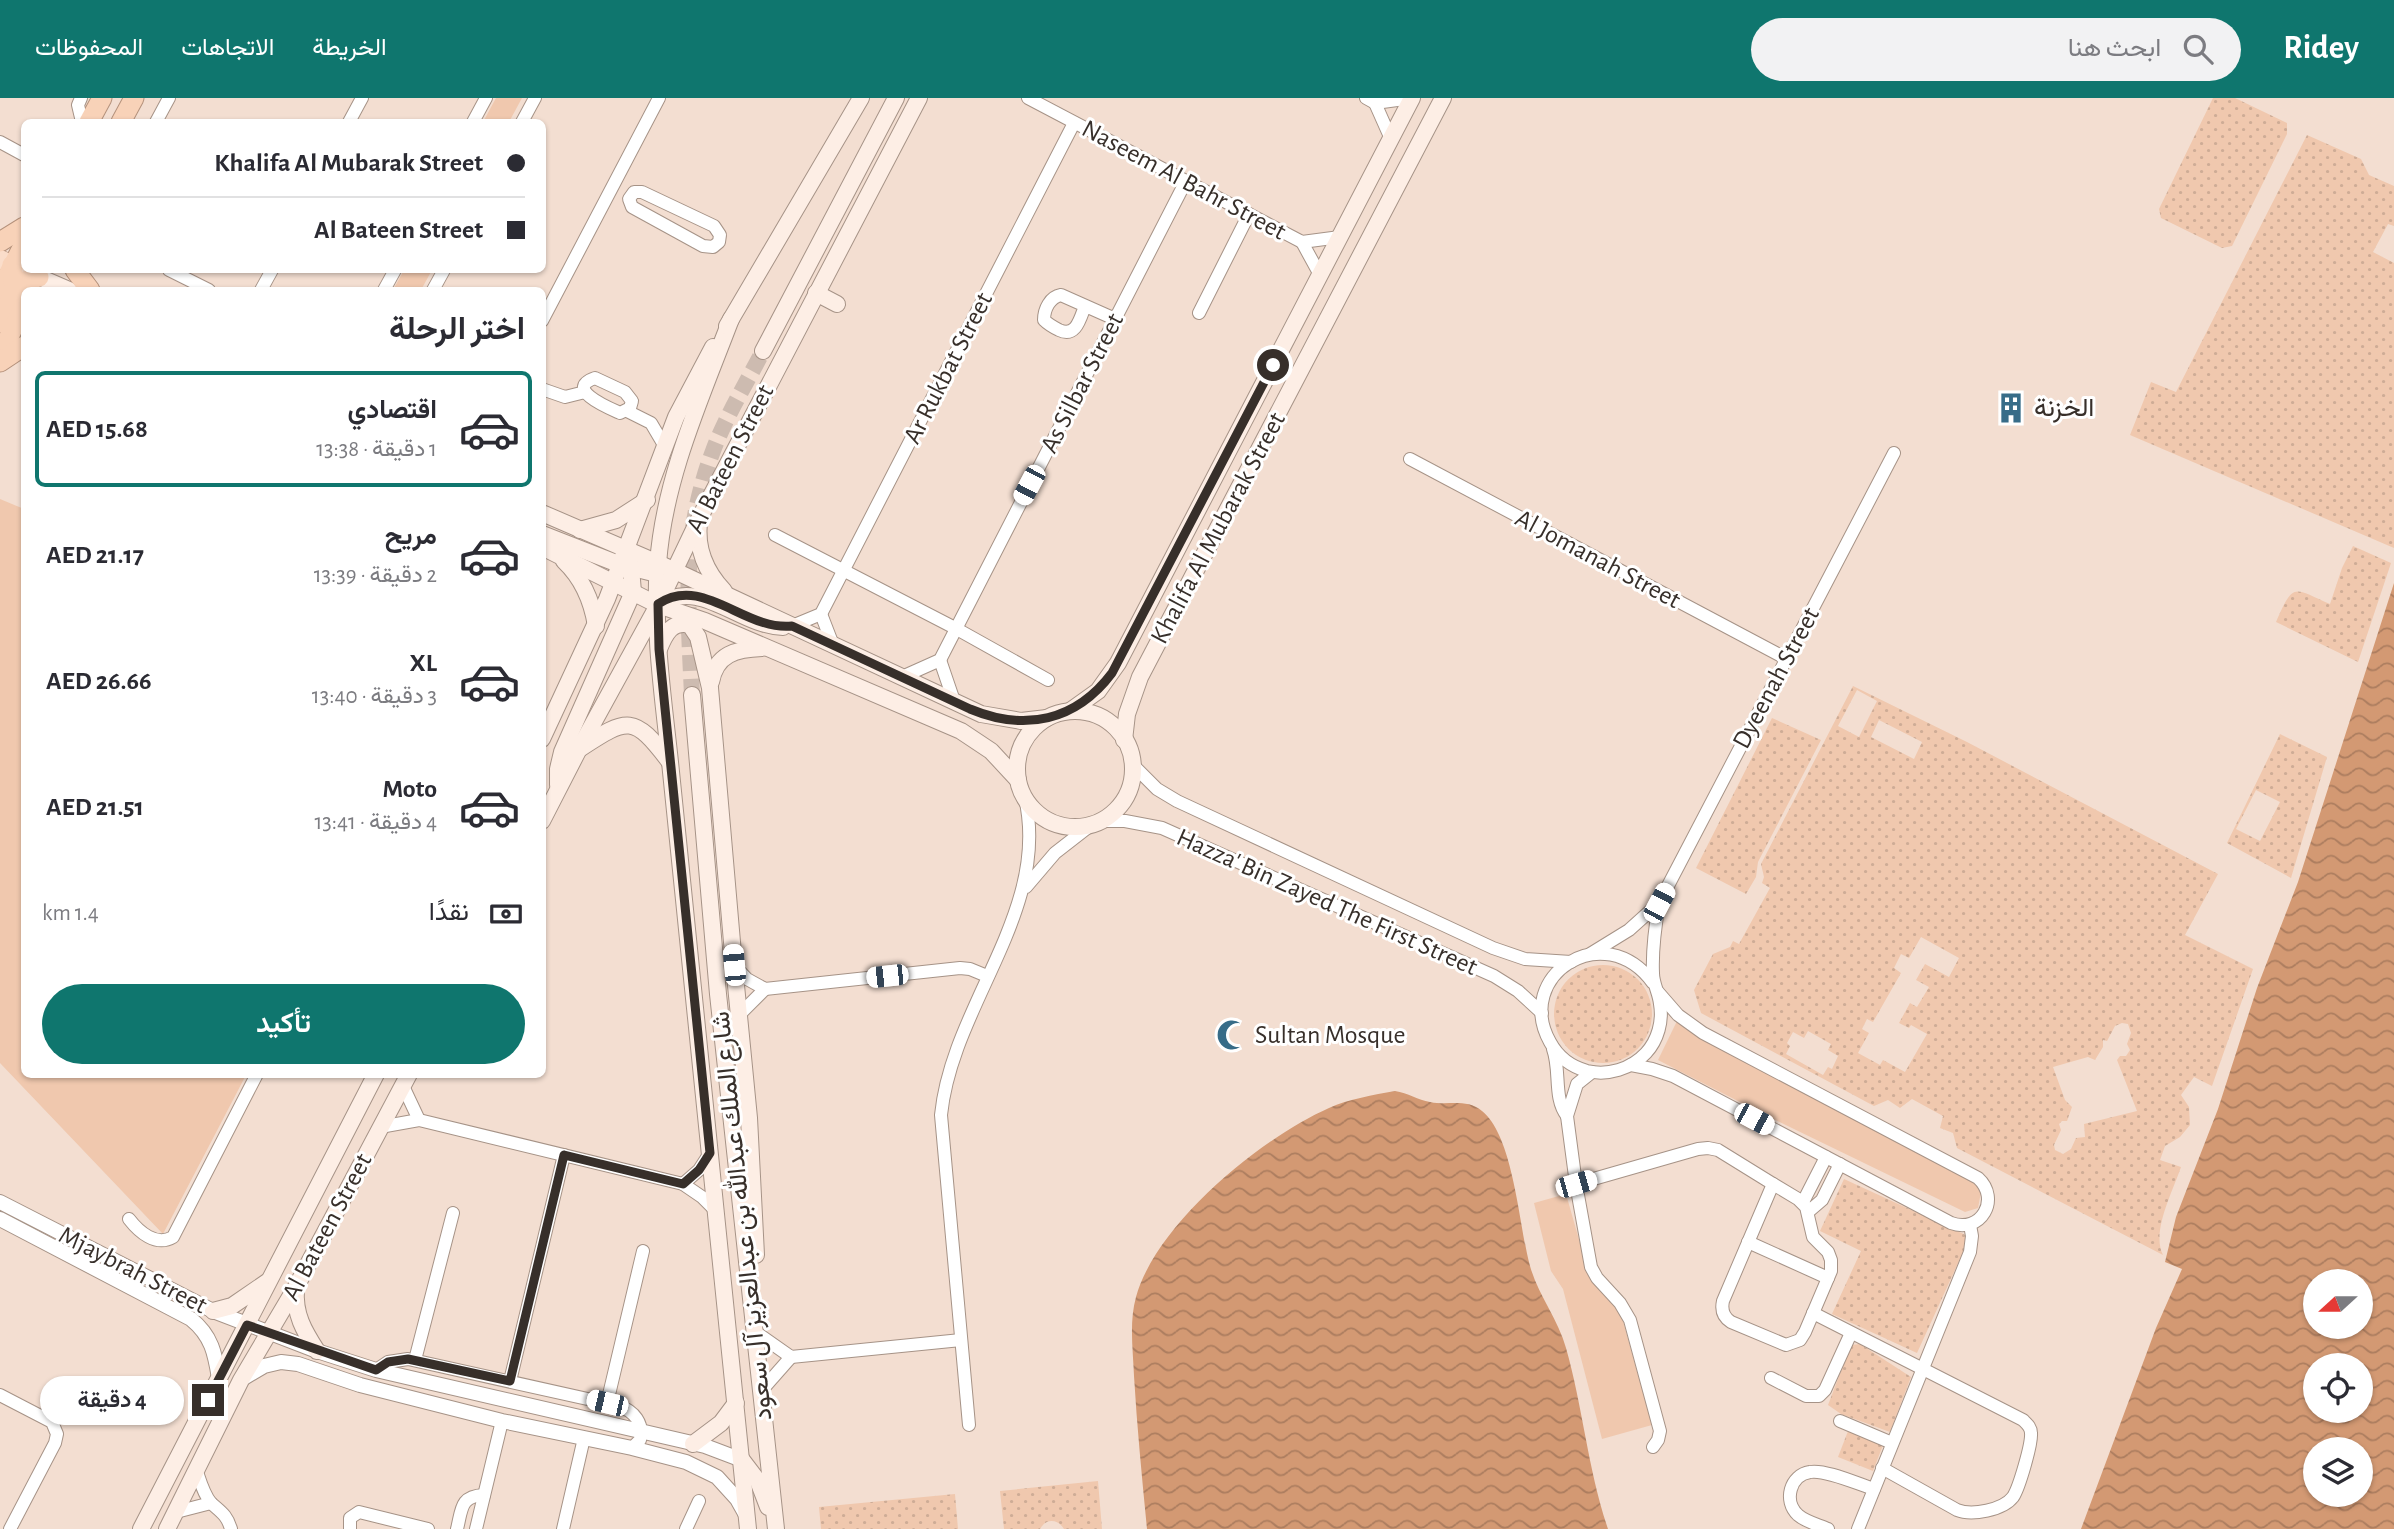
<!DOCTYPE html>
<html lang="ar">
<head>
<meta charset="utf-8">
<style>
  body { margin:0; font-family:"Alegreya Sans",Vazirmatn,sans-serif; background:#f2f2f3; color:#2b2b33; direction:rtl; height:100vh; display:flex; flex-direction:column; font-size:26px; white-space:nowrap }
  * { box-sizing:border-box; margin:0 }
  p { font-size:23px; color:#7c7c81 }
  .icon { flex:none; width:38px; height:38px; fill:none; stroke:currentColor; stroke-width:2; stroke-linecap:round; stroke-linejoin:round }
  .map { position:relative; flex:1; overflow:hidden; direction:ltr }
  .sheet { position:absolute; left:21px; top:189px; width:525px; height:791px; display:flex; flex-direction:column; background:#fff; border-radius:10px; box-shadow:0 2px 5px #0004; direction:rtl }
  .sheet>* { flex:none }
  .guide { position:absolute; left:21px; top:21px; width:525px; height:154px; border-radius:10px; box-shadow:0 2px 5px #0004; direction:rtl; display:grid; align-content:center; height:154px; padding:0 21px; background:#fff }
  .needle { width:46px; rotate:249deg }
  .buttons { position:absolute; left:2303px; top:1171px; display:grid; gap:14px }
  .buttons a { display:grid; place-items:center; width:70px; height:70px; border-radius:50%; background:#fff; box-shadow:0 2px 5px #0004; font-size:35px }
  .end { position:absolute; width:32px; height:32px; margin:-16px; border:9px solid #372f2a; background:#fff; box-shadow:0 0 0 4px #fff }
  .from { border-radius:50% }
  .bubble { position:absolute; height:49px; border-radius:24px; background:#fff; box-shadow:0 2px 5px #0004; font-size:23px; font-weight:600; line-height:49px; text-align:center; direction:rtl }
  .car { position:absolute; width:21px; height:42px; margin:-21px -10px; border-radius:9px; box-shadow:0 0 5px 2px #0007; background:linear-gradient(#fff 24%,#345 0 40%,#fff 0 76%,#345 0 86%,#fff 0) }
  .guide b { display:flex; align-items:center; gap:24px; height:66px; font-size:26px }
  .guide b+b { border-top:2px solid #e1e1e2 }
  .guide i { width:18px; height:18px; background:#2b2b33 }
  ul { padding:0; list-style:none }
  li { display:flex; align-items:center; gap:21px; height:116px; margin:0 14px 10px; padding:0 7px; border:4px solid transparent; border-radius:10px }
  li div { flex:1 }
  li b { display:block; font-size:26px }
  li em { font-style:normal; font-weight:600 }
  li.current { border-color:#0f766e }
  li>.icon { width:63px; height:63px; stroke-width:1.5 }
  h2 { padding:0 21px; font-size:32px; line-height:84px }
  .pay { display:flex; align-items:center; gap:18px; height:77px; padding:0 21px; font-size:26px }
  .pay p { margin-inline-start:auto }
  .cta { display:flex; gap:14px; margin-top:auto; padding:14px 21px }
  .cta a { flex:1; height:80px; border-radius:42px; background:#0f766e; color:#fff; font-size:28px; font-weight:600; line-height:80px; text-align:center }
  header { display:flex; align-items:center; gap:42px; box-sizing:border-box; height:98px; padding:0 35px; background:#0f766e; color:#fff }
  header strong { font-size:33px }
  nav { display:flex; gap:38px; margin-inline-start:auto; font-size:24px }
  .search { width:490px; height:63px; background:#f2f2f3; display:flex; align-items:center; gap:18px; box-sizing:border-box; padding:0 24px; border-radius:38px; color:#7c7c81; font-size:26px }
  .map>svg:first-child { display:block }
  .grass { fill:url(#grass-dots); fill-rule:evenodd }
  .park { fill:#f0c8ae }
  .water { fill:url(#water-waves); fill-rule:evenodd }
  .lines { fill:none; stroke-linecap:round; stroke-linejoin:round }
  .secondary-tunnel { stroke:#cdbbb0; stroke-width:16; stroke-dasharray:16 8; stroke-linecap:butt }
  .minor-casing { stroke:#a69387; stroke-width:14 }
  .tertiary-casing { stroke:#a69387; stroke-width:16 }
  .secondary-casing { stroke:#a69387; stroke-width:18 }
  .primary-casing { stroke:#b4917b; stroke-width:19 }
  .trunk-casing { stroke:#b4917b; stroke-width:21 }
  .minor { stroke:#fff; stroke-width:12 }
  .tertiary { stroke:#fff; stroke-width:14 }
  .secondary { stroke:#fdeee5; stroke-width:16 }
  .primary { stroke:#faddca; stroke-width:18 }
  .trunk { stroke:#f8d2b8; stroke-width:19 }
  .route { stroke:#372f2a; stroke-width:9 }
  .labels { text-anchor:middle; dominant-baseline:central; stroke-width:6; stroke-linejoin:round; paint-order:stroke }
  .street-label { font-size:26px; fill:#372f2a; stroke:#fff }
  .poi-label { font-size:26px; fill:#372f2a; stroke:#fff; text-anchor:start }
</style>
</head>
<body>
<header>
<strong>Ridey</strong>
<div class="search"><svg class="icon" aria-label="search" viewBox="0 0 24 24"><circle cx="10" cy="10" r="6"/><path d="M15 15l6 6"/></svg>ابحث هنا</div>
<nav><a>الخريطة</a><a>الاتجاهات</a><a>المحفوظات</a></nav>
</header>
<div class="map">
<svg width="2394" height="1431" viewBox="0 0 2394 1431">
  <defs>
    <pattern id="grass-dots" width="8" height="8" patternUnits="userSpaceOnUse" patternTransform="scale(1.75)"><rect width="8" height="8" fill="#f0c8ae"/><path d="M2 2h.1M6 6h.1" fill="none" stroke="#ceac96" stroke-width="1.8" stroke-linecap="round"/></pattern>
    <pattern id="water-waves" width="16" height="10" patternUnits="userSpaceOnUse" patternTransform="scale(1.75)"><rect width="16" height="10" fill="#d39973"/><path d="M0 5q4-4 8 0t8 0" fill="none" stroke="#ac7d5f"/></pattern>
  </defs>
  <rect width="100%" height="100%" fill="#f3ded1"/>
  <!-- grass -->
  <g class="grass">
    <path d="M2213,0h22l52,25v11l-55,112 -10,2 -61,-30 -2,-9z"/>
    <path d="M2307,37l54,24 8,16 25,11v40l-6,-2 -15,28 21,11v285l-264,-113 21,-53 25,10z"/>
    <path d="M2353,448l38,17 -33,99 -82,-40c18,-41 17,-34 54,-18l12,-36z"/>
    <path d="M1853,588l114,56 251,132 -33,61 68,34 -41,117 -18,-9 -13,18 8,12 1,18 -10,12 -15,9 -5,14 21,7c-8,24 -30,65 -18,88l-206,-107 -4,-15 -13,-5 3,-12 -31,-17 -12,9 -12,-8 -14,6 -173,-93 -7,-23 19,-36 17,-7 3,-6 6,3 31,-56 -8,-5 2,-6 -3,-13zM1857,592l20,11 -18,36 -21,-11zM1879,622l43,22 -8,17 -43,-22zM1921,839l38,21 -10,19 -24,-13 -9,16 13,7 -12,20 -7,-4 -11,20 10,5 2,-3 16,9 -22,38 -22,-12 -3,5 -22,-12 11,-20 -7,-4 5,-10 6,3 28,-49 -7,-5 7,-14 8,4zM2122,925l6,1 3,9 -4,11 3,6 -4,6h-6l-3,4 20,51 -53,13 1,13 -9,1 -5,11 -8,5 -8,-4 -1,-5 7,-15 -2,-6 3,-3h5l5,-14 -7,-7 -12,-33 35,-10 7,3 8,-13v-7l4,1 8,-15zM1808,933l23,13 -3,6 10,6 -6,13 -4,-2 -5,8 -37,-21 4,-8 -3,-3 6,-11 11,6z"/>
    <path d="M1772,620l49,22 -63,122 -2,15 -10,17 -50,-26z"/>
    <path d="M2280,636l47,23 -36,121 -64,-35zM2256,692l24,12 -20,39 -24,-12z"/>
    <circle cx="1603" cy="916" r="49"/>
    <path d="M1844,1081l126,58 -53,116 -85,-39 29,-63 -41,-20z"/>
    <path d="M1860,1246l51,33 -21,55 -49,-18 -13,-9 23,-60z"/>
    <path d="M1850,1328l35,14 -12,31 -35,-14z"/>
    <path d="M1098,1383l4,48h-38c-6,-10 -18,-11 -24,0h-36l-4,-38z"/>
    <path d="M955,1396l3,35h-137l-2,-22z"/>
  </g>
  <!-- park -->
  <g class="park">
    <path d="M496,0h26l-13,24h-26z"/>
    <path d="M404,172h28l-11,20h-28z"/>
    <path d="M0,401l24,10v565l222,1 -83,159 -163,-171z"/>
    <path d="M1677,923l295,157 9,14 -3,16 -13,4 -196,-95 -111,-57z"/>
    <path d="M1566,1096l24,84 30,32 32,115 -50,14 -39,-150 -12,-18 -17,-68z"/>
  </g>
  <!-- water -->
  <g class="water">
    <path d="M2394,485v946h-313l75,-201 26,-59 -17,-7 11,-45 42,-108 39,-121 41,-106zM2361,1183v45h-46v-45zM2315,1267h46v45h-46zM2315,1351h46v45h-46z"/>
    <path d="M1395,993c13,2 23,9 35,11 18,4 36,-4 52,9 32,26 37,115 48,155 8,29 28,53 36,82 17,60 22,122 42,181h-461c-5,-51 -10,-102 -13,-153 -1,-26 -5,-54 2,-79 20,-73 125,-159 193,-189 20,-9 44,-13 66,-17z"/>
  </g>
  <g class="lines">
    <!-- secondary-tunnel -->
    <path class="secondary-tunnel" d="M692,597c-4,-88 -11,-160 21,-244 13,-35 33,-67 50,-100"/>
    <!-- minor casing -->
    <g class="minor-casing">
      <g id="minor">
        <path d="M81,0l-3,7 4,17"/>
        <path d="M1028,0l274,144 38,-5"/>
        <path d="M1366,0l9,5 37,-5"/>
        <path d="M1375,5l16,36"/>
        <path d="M156,24l13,-24"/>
        <path d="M349,24l13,-24"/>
        <path d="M473,24l13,-24"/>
        <path d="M522,24l13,-24"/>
        <path d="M0,44l24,13"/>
        <path d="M634,94h8l72,34 6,9 -1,7 -6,5 -10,-1 -71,-39 -3,-8z"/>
        <path d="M1302,144l18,33"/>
        <path d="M169,172l40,20"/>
        <path d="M261,192l11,-20"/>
        <path d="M384,192l11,-20"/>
        <path d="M433,192l11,-20"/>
        <path d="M1085,208c-5,13 -9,32 -26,24 -6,-3 -10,-5 -15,-10 0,-11 6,-23 17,-25l54,24"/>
        <path d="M1199,215l50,-99"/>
        <path d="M542,223l117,-223"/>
        <path d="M595,280l30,14 7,9 -2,7 -10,5c-11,-5 -57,-24 -25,-35z"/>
        <path d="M542,291l23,8 20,-5"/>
        <path d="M627,313l24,12 13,22"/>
        <path d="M1410,361l377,200"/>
        <path d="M775,437l180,93 93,52"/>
        <path d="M821,516l12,31"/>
        <path d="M792,528l29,-12 253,-491"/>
        <path d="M940,562l14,41"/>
        <path d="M902,579l38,-17 246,-479"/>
        <path d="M1132,666l25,25 20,12 316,147 32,11 46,3"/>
        <path d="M1101,723h24l37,7 332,148 24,15 24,22"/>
        <path d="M1026,789l29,-34 36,-28"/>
        <path d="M1590,856l39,-24 30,-27 235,-450"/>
        <path d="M734,867l13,14 18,10 195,-21 10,1 17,7"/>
        <path d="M1653,885c-49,-67 -140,-7 -103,59 8,15 22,25 37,29 21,5 44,-2 59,-18 12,-13 17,-32 14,-49 -1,-11 -7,-20 -7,-31 -1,-23 2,-46 6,-69"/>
        <path d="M740,916l25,-25"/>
        <path d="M1553,951c8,22 0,49 14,67"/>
        <path d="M1631,967l21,4 21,7 278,147c30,11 50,-24 27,-45l-275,-145 -25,-18 -20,-23"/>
        <path d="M1592,974l-15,12 -10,32 9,68 15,83 6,11 23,25 10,17 30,111 -2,9 -5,7"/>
        <path d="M403,988l16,34"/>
        <path d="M380,1029l39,-7 264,64 19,13 15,15"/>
        <path d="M683,1086l16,-14 11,-17"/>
        <path d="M1576,1086l122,-35 10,-1 10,2 55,34"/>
        <path d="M1773,1086l25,15 8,8 7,30 15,15 3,8v11l-26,61 -5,8 -14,5 -55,-23c-8,-5 -10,-12 -8,-21z"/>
        <path d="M1803,1104l23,-45"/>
        <path d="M1808,1114l14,-12 18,-36"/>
        <path d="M129,1121c10,13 27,28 44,18l84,-163"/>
        <path d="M1748,1144l80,36"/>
        <path d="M1813,1215l210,107c4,4 8,7 8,13 1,11 -12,55 -18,64 -10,13 -41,19 -56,13l-75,-42"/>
        <path d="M754,1233l37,26 170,-17"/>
        <path d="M415,1262l38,-147"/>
        <path d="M376,1272l12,-8 20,-3 211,47c15,5 25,17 21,34l-8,8"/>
        <path d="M1771,1280l35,18h13l6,-6 26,-57"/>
        <path d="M510,1283l54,-226"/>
        <path d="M761,1293l30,-34"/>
        <path d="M0,1297l52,27 5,12 -2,9 -45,86"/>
        <path d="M607,1305l36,-152"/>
        <path d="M1840,1323l52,22"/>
        <path d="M969,1327l-28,-310c11,-110 110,-204 84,-317"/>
        <path d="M197,1374c3,9 7,23 14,31 10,9 16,12 20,26"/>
        <path d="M176,1414l35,-9"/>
        <path d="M350,1431v-11l9,-6 69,17"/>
        <path d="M457,1431c5,-20 3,-33 27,-34"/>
        <path d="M476,1431l26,-108"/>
        <path d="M563,1431l21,-91"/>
        <path d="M686,1431l13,-28"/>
        <path d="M1828,1431c-9,-4 -22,-7 -30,-14 -15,-14 -8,-40 12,-43 15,-3 48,12 64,17"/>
        <path d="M1858,1431l112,-277 2,-16 -2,-11"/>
      </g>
    </g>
    <!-- tertiary casing -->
    <g class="tertiary-casing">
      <g id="tertiary">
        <path d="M0,1104l213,109 104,40 59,19 329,76 37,14"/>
        <path d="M0,1121l191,100c21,17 24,35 28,59"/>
        <path d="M242,1281l22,-13 17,-4 17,2 62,21 142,36 130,27 54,14 31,15 20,22 9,16"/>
      </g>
    </g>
    <!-- secondary casing -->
    <g class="secondary-casing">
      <g id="secondary">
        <path d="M39,179l30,13"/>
        <path d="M816,195l21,11"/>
        <path d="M731,221c-30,79 -67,160 -73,245 -5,66 5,133 12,198l78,767"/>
        <path d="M727,228l134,-228"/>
        <path d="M763,253l133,-253"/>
        <path d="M542,415l116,50 323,151 40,7 26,-3"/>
        <path d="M699,424c-3,26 7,50 25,69"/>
        <path d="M580,432l36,-10 31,-20"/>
        <path d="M542,436l79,31 36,9"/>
        <path d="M542,449l116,58 47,16 256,110 30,20 27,29"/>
        <path d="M564,463c19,18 28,40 32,65"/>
        <path d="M658,507c42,-29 81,21 125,22"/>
        <path d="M659,551c6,-15 13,-29 31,-24l8,12 12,51 24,277 15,153 7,137"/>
        <path d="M711,584c5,-28 25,-33 51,-34"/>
        <path d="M692,597l26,299 58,535"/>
        <path d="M1070,613l28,-20 20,-28 294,-565"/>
        <circle cx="1075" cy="671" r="58"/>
        <path d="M542,641l65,-140 69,-182 37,-70"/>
        <path d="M1124,642l3,-26 13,-37 303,-579"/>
        <path d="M581,650c47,-31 53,-33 88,13"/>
        <path d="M558,687v-16l4,-17 71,-160 -2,-24 -4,-17"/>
        <path d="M542,723l37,-72 79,-144 42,-88 219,-419"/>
        <path d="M296,1191c-2,25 8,42 21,62"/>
        <path d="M213,1213l19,-5 35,-24"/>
        <path d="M693,1346l28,-21 15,-20"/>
        <path d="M742,1362l16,21 10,26"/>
        <path d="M141,1431l235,-455"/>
        <path d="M167,1431l74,-149 55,-93 113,-213"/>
      </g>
    </g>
    <!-- primary casing -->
    <g class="primary-casing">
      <path id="primary" d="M0,161l39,18"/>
    </g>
    <!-- trunk casing -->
    <g class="trunk-casing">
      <g id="trunk">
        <path d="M89,24l13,-24"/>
        <path d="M121,24l13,-24"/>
        <path d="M0,144l24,-15"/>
        <path d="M75,172l15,20"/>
        <path d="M4,181l17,3 18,-5"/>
        <path d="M0,192l24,-46"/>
        <path d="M0,225l14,-32 -2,-26"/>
        <path d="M0,257l24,-49"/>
        <path d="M0,264l24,-16"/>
      </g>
    </g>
    <!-- minor -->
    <use href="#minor" class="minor"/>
    <!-- tertiary -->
    <use href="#tertiary" class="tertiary"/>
    <!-- secondary -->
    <use href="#secondary" class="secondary"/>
    <!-- primary -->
    <use href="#primary" class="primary"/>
    <!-- trunk -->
    <use href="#trunk" class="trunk"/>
  </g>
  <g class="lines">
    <!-- route -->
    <path class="route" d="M208,1302l39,-75 129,45 12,-8 20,-3 102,22 54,-226 119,29 16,-14 11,-17 -51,-504 -1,-45c45,-30 86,27 134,22l178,83c55,23 106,12 142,-36l161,-308"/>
  </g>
  <!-- icons -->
  <defs>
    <g id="building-bare" transform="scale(2.415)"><path d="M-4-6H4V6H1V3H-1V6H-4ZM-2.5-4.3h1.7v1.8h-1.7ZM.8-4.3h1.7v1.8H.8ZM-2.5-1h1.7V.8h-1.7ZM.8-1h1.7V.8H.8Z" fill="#376c88" stroke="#fff" stroke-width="2.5" paint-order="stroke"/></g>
    <g id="mosque-bare" transform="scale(2.415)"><path d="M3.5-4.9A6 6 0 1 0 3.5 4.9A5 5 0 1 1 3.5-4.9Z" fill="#376c88" stroke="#fff" stroke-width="2.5" paint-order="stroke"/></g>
  </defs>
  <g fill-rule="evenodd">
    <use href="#building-bare" x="2011" y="310"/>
    <use href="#mosque-bare" x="1232" y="937"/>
  </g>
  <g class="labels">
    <!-- street labels -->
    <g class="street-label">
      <text transform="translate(1184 82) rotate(28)">Naseem Al Bahr Street</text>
      <text transform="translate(948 270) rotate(-63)">Ar Rukbat Street</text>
      <text transform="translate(1082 285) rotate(-63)">As Silbar Street</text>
      <text transform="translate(730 361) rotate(-63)">Al Bateen Street</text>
      <text transform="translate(1218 430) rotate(-62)">Khalifa Al Mubarak Street</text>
      <text transform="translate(1598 461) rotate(28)">Al Jomanah Street</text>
      <text transform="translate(1776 580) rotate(-62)">Dyeenah Street</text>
      <text transform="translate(1327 804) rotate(24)">Hazza' Bin Zayed The First Street</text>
      <text transform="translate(742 1118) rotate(-96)">شارع الملك عبدالله بن عبدالعزيز آل سعود</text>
      <text transform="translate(327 1129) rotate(-62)">Al Bateen Street</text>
      <text transform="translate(133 1172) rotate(27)">Mjaybrah Street</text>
    </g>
    <!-- poi labels -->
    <g class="poi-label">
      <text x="2034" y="310">الخزنة</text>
      <text x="1255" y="937">Sultan Mosque</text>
    </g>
  </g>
</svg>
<div class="buttons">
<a><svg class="needle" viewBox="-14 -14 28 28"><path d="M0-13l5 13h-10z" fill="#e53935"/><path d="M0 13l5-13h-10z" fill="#7c7c81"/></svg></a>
<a><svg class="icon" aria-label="locate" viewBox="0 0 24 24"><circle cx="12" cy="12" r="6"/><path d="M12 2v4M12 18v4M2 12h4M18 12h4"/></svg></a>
<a><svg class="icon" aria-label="layers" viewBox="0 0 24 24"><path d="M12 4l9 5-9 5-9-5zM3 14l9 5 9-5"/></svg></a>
</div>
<i class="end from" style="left:1273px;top:267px"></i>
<i class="end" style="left:208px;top:1302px"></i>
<div class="bubble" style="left:40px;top:1278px;width:144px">4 دقيقة</div>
<i class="car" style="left:1029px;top:387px;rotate:208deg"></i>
<i class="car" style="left:1659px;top:805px;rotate:28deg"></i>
<i class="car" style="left:734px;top:867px;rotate:355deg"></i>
<i class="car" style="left:887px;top:878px;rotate:264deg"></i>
<i class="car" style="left:1754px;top:1021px;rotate:118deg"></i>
<i class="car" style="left:1576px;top:1086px;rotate:74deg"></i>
<i class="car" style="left:607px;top:1305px;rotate:283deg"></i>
<div class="guide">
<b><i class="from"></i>Khalifa Al Mubarak Street</b>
<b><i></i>Al Bateen Street</b>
</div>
<section class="sheet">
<h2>اختر الرحلة</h2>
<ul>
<li class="current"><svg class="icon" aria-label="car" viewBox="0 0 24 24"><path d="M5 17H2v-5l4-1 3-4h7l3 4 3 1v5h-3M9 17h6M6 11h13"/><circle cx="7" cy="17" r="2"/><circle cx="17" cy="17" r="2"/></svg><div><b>اقتصادي</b><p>1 دقيقة · 13:38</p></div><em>AED 15.68</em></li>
<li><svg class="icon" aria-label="car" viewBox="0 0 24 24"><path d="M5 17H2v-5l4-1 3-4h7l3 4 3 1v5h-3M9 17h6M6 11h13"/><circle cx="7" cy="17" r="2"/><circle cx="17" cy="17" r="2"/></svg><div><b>مريح</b><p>2 دقيقة · 13:39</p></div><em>AED 21.17</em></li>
<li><svg class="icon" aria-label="car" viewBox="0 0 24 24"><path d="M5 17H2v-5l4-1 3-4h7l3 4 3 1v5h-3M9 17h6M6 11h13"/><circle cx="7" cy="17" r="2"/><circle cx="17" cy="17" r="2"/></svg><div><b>XL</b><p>3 دقيقة · 13:40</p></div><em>AED 26.66</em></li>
<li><svg class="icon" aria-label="car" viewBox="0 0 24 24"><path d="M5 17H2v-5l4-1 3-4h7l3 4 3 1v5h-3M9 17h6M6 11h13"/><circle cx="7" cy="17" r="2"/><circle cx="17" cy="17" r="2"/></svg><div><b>Moto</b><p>4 دقيقة · 13:41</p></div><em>AED 21.51</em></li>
</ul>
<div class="pay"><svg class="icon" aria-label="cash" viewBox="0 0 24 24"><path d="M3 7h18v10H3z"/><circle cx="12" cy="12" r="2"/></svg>نقدًا<p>1.4 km</p></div>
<div class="cta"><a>تأكيد</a></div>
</section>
</div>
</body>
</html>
